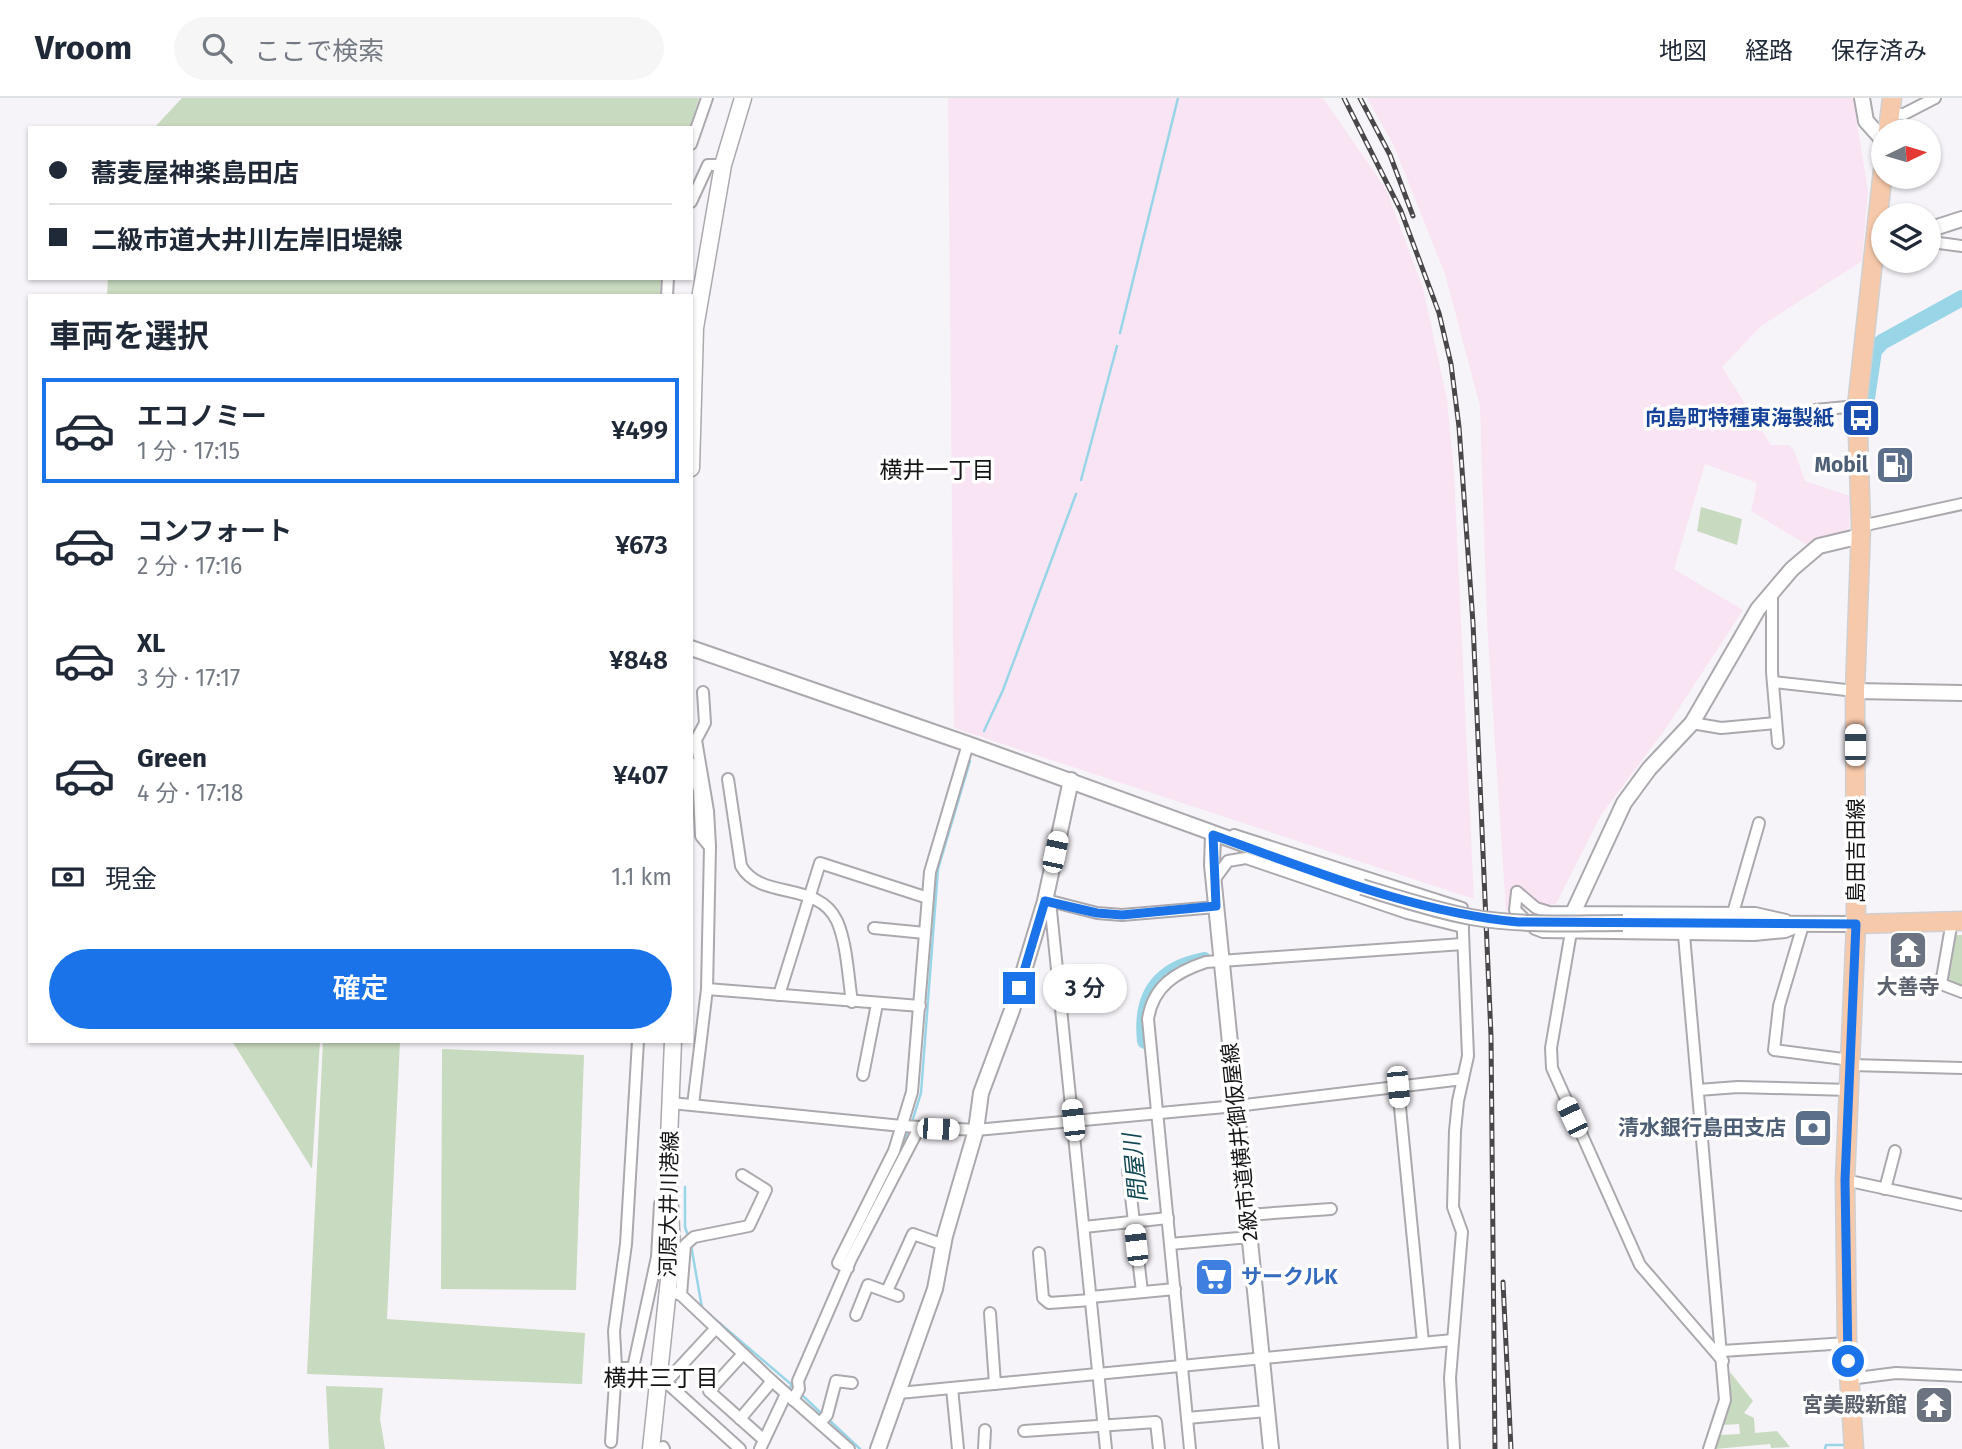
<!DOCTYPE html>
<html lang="ja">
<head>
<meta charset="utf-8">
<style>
  body { margin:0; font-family:"Fira Sans","Noto Sans JP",sans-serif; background:#f6f6f7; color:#1f2937; height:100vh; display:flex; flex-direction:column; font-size:26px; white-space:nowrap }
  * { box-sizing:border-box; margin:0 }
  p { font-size:23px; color:#747a83 }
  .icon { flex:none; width:38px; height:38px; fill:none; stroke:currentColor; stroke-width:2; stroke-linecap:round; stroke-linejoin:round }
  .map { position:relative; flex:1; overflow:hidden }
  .side { position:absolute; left:28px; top:196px; width:665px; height:749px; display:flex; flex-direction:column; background:#fff; border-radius:0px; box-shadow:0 2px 5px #0004 }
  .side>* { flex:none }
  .banner { position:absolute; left:28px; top:28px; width:665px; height:154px; border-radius:0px; box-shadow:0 2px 5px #0004; display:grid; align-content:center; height:154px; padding:0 21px; background:#fff }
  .needle { width:46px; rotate:85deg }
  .buttons { position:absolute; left:1871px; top:21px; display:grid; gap:14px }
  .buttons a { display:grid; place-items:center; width:70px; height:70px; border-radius:50%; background:#fff; box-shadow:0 2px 5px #0004; font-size:35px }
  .end { position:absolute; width:32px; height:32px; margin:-16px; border:9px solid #1a73e8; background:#fff; box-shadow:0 0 0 4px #fff }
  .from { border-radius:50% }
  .bubble { position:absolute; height:49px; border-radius:24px; background:#fff; box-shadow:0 2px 5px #0004; font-size:23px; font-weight:600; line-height:49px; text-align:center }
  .car { position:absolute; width:21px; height:42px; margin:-21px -10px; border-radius:9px; box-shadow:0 0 5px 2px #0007; background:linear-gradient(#fff 24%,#345 0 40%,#fff 0 76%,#345 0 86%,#fff 0) }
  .banner b { display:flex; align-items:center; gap:24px; height:66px; font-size:26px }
  .banner b+b { border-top:2px solid #e0e1e3 }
  .banner i { width:18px; height:18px; background:#1f2937 }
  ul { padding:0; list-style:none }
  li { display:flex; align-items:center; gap:21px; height:105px; margin:0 14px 10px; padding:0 7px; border:4px solid transparent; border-radius:0px }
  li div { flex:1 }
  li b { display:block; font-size:26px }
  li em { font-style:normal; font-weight:600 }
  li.current { border-color:#1a73e8 }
  li>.icon { width:63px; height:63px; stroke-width:1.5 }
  h2 { padding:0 21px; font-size:32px; line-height:84px }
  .pay { display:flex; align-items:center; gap:18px; height:77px; padding:0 21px; font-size:26px }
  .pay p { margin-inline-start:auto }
  .cta { display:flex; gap:14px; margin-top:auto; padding:14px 21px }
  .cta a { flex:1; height:80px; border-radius:42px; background:#1a73e8; color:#fff; font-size:28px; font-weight:600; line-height:80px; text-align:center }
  header { display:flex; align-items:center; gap:42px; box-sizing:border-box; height:98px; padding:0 35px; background:#fff; border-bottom:2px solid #e0e1e3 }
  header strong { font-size:33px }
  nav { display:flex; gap:38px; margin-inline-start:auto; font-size:24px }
  .search { width:490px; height:63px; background:#f6f6f7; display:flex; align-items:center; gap:18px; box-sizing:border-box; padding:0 24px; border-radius:38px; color:#747a83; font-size:26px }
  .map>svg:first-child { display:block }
  .industrial { fill:#f9e4f4 }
  .green { fill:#c8dabf }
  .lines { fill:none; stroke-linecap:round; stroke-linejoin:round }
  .stream { stroke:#98d5e7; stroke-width:2.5 }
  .river { stroke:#98d5e7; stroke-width:16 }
  .minor-casing { stroke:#aca9ae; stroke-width:14 }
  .tertiary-casing { stroke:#aca9ae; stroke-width:18 }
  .secondary-casing { stroke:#aca9ae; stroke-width:19 }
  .primary-casing { stroke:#d0d0d0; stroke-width:21 }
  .minor { stroke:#fff; stroke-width:10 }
  .tertiary { stroke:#fff; stroke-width:14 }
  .secondary { stroke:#fff; stroke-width:16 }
  .primary { stroke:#f7c9ab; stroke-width:18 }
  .rail-casing { stroke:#49474a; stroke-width:5 }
  .rail { stroke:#fff; stroke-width:2.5; stroke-dasharray:8; stroke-linecap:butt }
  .tertiary-bridge-casing { stroke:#aca9ae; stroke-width:18; stroke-linecap:butt }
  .tertiary-bridge { stroke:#fff; stroke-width:14 }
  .route { stroke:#1a73e8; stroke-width:9 }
  .labels { text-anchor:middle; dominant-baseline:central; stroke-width:7; stroke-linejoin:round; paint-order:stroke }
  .transit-label { font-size:21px; font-weight:bold; fill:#164399; stroke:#fff; text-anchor:end }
  .service-label { font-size:21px; font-weight:bold; fill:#4e5e75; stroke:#fff; text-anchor:end }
  .street-label { font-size:21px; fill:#151416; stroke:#fff }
  .worship-label { font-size:21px; font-weight:bold; fill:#5b616d; stroke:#fff }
  .shop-label { font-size:21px; font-weight:bold; fill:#366cbe; stroke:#fff; text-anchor:start }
  .neighbourhood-label { font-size:23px; fill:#151416; stroke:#fff }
  .water-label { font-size:23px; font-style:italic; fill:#114653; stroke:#fff }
</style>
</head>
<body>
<header>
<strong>Vroom</strong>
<div class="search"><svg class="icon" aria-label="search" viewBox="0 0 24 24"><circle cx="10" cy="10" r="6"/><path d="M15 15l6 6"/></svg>ここで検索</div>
<nav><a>地図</a><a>経路</a><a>保存済み</a></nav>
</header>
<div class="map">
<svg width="1962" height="1351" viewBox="0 0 1962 1351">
  <rect width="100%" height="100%" fill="#f7f4f9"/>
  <!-- industrial -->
  <g class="industrial">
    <path d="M948,0h375l63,91 37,99 24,111 7,73 20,427 -520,-171z"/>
    <path d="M1367,0h486l15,93 -6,70 -101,65 -39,41 49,78h18l5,5 11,31 45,15 -1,34 -42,15 -56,-34 6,-28 -52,-19 -31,105 69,41 -77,118 -65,87 -45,89 -50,7 -19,-288 -7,-217 -35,-132 -51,-128z"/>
  </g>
  <!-- green -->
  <g class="green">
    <path d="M182,0h517l-9,30h-536z"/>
    <path d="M108,180h553l-1,18h-553z"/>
    <path d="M1701,409l41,12 -5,26 -40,-14z"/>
    <path d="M1955,837h7v51l-16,-5z"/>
    <path d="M232,943h88l-8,128z"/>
    <path d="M323,943h77l-13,278 198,14 -3,51 -275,-10z"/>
    <path d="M442,951l142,6 -8,235 -135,-1z"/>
    <path d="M1730,1274l23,29 -9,12 10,5 1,15 22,-2 13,16 -19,1 -1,-4 -55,5 5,-14 20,-1 -1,-10 -16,1 8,-27z"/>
    <path d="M326,1288l57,2 -3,31 5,30h-56z"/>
  </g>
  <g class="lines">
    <!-- stream -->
    <g class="stream">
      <path d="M1120,235l58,-235"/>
      <path d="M1081,382l36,-134"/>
      <path d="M984,633l19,-41 73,-196"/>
      <path d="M912,1024l9,-29 17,-224 32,-108"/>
      <path d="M899,1053l9,-20"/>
      <path d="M685,1089v40l4,12"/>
      <path d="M880,1094l9,-19"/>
      <path d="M691,1147l11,63 90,77"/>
      <path d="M804,1256l13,-30"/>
      <path d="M788,1294l6,-13"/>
      <path d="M802,1297l20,19"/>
      <path d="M827,1320l33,31"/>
      <path d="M1825,1351l1,-4h19"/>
    </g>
    <!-- river -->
    <g class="river">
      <path d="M1865,314l9,-61 8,-9 80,-44"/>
      <path d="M1145,943c-5,-46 13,-72 59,-81"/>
    </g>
    <!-- minor casing -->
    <g class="minor-casing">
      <g id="minor">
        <path d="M1890,16h14l31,-16"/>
        <path d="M691,46l16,-46"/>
        <path d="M691,104l17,-37h15"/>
        <path d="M1928,136l11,9 23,3"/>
        <path d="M667,198l1,-18"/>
        <path d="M1815,312l42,-4"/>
        <path d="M1861,428l101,-22"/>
        <path d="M1772,495v79l6,71"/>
        <path d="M1773,584l82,9"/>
        <path d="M703,594l2,31 -9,17 12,71 2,35"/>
        <path d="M1692,625l29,5 55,-5"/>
        <path d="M691,665l8,27 2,46 9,11 -3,142 -14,116"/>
        <path d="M728,681l13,87c20,35 77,14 96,55 10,23 11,55 15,81"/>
        <path d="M1234,737l228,73 6,148 -10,45 -3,30 -2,76 9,25 -12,146 4,71"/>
        <path d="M1214,782l14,-19 18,-3 161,55 56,14"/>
        <path d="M1517,794l-2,18 20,19 8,3 211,3 31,-3 15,-6"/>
        <path d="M1517,794l19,16 13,4 206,1 31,7"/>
        <path d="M1045,803h5l56,548"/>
        <path d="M1050,803l47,12 25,2 94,-8"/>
        <path d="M1733,815l26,-90"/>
        <path d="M1952,823l-11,63 21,8"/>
        <path d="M1803,827l-24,81 -5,44 77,10"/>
        <path d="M874,830l51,5"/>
        <path d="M1571,834l-20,116 1,20 88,197 83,96"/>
        <path d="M1684,837l41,465 -16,49"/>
        <path d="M707,891l213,17"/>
        <path d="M779,897l41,-132 108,35"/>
        <path d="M638,943l-12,203 -12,87 2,37h17l24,-111 3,-53 8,-8"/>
        <path d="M1851,967l111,3"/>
        <path d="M863,977l14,-71"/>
        <path d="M1398,989l25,255"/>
        <path d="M1698,992l40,-3 112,3"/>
        <path d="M671,1005l231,23 74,4 260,-24 227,-27"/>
        <path d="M1128,1072l14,122"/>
        <path d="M1845,1082l117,25"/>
        <path d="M1885,1091l10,-38"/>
        <path d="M1247,1117l84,-6"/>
        <path d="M1084,1129l84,-9"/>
        <path d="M1170,1146l80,-7"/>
        <path d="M1039,1155l4,45 6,5 42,-3"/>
        <path d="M848,1170l-10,-5 56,-112 18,-59 18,-220 38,-128"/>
        <path d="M668,1193l13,4 91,86 77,68"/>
        <path d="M887,1193l26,-57 31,11"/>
        <path d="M681,1197l4,-50 9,-8 55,-11 17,-36 -24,-15"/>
        <path d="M1091,1199l84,-8"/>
        <path d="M990,1215l5,71"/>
        <path d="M856,1217l12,-30 30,11"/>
        <path d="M716,1230l-50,54 74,67"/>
        <path d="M1722,1253l125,-8"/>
        <path d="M743,1256l-34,37 55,49"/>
        <path d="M1849,1281l47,-6 66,3"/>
        <path d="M952,1290l6,61"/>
        <path d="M899,1295l554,-53"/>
        <path d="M793,1302l6,-11 -1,-8 53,-122 68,-131"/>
        <path d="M1187,1320l80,-7"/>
        <path d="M740,1321l32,-38"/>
        <path d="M820,1325l7,-8 9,-34 16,2"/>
        <path d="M1024,1333l132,-9 3,27"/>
        <path d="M611,1344l5,-74"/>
        <path d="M663,1349l1,2"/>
        <path d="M760,1351l26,-55"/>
        <path d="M984,1351l1,-19"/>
        <path d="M1190,1351l-42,-430c5,-33 28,-47 58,-57l257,-18"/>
      </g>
    </g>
    <!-- tertiary casing -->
    <g class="tertiary-casing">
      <g id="tertiary">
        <path d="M1862,0l4,23 17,19"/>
        <path d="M1928,132l34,-11"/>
        <path d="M691,550l277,96 394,143"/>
        <path d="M1855,593l107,2"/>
        <path d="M1213,737l-1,30 59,584"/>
        <path d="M1623,825l233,1"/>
        <path d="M1571,834l2,-19 51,-110 25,-34 43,-46 66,-114 34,-40 27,-23 42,-10"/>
        <path d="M878,1351l57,-160 10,-53 31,-106 5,-37 31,-83 33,-109 26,-121"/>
      </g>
    </g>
    <!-- secondary casing -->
    <g class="secondary-casing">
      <g id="secondary">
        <path d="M691,370l4,-140 28,-163 20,-67"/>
        <path d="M651,1351l21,-198 -4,-87 5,-123"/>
      </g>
    </g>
    <!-- primary casing -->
    <g class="primary-casing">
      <g id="primary">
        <path d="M1888,33l4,-33"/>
        <path d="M1856,826l106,-3"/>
        <path d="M1854,1351l-7,-106 -2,-163 11,-256 -1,-233 6,-165 -4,-120 26,-236"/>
      </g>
    </g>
    <!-- minor -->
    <use href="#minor" class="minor"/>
    <!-- tertiary -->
    <use href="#tertiary" class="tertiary"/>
    <!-- secondary -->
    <use href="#secondary" class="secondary"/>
    <!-- primary -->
    <use href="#primary" class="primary"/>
    <!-- rail casing -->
    <g class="rail-casing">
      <g id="rail">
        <path d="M1344,0l57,113 38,102 12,51 8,63 14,196 18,413 4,413"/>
        <path d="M1360,0l30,57 23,61"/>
        <path d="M1503,1184l8,167"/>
      </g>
    </g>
    <!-- rail -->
    <use href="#rail" class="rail"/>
    <!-- tertiary-bridge casing -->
    <g class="tertiary-bridge-casing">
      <path id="tertiary-bridge" d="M1362,789c36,11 72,23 109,30 50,9 102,6 152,6"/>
    </g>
    <!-- tertiary-bridge -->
    <use href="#tertiary-bridge" class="tertiary-bridge"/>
  </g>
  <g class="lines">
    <!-- route -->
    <path class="route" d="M1019,890l26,-87 52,12 25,2 94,-9 -3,-71c99,35 199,77 305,87l338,2 -11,256 3,181"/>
  </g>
  <!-- icons -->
  <defs>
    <g id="bus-square" transform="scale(2.0125)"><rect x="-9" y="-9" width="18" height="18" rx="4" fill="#1a4fb4" stroke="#fff"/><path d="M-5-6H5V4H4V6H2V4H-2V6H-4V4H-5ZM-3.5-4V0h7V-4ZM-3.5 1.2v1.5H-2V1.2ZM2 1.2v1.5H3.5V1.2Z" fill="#fff"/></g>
    <g id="fuel-square" transform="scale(2.0125)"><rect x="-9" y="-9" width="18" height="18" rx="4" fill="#5c6f8a" stroke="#fff"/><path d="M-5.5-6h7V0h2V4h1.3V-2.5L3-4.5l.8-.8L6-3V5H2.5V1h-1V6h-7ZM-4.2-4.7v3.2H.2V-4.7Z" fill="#fff"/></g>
    <g id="temple-square" transform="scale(2.0125)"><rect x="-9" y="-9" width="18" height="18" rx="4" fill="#6b7280" stroke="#fff"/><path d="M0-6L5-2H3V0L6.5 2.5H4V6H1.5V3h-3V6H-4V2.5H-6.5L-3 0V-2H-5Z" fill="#fff"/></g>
    <g id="bank-square" transform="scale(2.0125)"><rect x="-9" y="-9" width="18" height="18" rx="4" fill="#5c6f8a" stroke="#fff"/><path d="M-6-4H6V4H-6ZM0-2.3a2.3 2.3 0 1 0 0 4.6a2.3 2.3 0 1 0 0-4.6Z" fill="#fff"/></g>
    <g id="supermarket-square" transform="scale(2.0125)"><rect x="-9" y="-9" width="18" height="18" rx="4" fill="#3f7fe0" stroke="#fff"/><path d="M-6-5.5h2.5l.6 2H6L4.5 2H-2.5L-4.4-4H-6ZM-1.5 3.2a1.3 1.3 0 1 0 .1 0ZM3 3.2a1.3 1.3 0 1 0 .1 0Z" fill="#fff"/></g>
  </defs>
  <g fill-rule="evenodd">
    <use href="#bus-square" x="1861" y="320"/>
    <use href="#fuel-square" x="1895" y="367"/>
    <use href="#temple-square" x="1908" y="852"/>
    <use href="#bank-square" x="1813" y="1030"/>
    <use href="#supermarket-square" x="1214" y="1179"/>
    <use href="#temple-square" x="1934" y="1307"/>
  </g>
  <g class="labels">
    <!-- transit labels -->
    <g class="transit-label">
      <text x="1834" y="320">向島町特種東海製紙</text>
    </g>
    <!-- service labels -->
    <g class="service-label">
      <text x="1868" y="367">Mobil</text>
      <text x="1786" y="1030">清水銀行島田支店</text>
    </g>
    <!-- street labels -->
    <g class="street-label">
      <text transform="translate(1856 753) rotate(-90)">島田吉田線</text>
      <text transform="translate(1240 1044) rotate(-96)">2級市道横井御仮屋線</text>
      <text transform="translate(669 1106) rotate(-89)">河原大井川港線</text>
    </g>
    <!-- worship labels -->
    <g class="worship-label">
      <text x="1908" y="889">大善寺</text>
      <text x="1907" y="1307" text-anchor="end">宮美殿新館</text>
    </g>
    <!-- shop labels -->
    <g class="shop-label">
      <text x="1241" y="1179">サークルK</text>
    </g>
    <!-- neighbourhood labels -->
    <g class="neighbourhood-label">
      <text x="937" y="372">横井一丁目</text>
      <text x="661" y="1280">横井三丁目</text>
    </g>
    <!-- water labels -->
    <g class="water-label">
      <text transform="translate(1135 1070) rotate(-96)">問屋川</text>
    </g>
  </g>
</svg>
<div class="buttons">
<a><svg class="needle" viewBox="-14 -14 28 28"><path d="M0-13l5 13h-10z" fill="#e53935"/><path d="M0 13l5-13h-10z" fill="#747a83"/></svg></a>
<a><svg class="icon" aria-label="layers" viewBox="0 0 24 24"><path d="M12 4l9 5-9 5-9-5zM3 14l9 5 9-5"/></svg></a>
</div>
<i class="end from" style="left:1848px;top:1263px"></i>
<i class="end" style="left:1019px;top:890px"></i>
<div class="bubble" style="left:1043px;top:866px;width:84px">3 分</div>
<i class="car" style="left:1855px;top:647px;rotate:0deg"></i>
<i class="car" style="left:1055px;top:754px;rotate:12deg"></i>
<i class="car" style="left:1398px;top:989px;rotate:175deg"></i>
<i class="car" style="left:1572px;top:1019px;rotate:335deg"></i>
<i class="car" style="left:1073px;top:1022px;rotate:354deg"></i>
<i class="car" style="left:938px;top:1031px;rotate:92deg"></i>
<i class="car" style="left:1136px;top:1147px;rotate:354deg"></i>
<div class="banner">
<b><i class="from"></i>蕎麦屋神楽島田店</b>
<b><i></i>二級市道大井川左岸旧堤線</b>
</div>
<section class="side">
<h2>車両を選択</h2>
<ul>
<li class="current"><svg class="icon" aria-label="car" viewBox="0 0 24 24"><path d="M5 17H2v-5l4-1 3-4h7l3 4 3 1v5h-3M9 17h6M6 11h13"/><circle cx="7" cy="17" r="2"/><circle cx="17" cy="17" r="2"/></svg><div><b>エコノミー</b><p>1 分 · 17:15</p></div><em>¥499</em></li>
<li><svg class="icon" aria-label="car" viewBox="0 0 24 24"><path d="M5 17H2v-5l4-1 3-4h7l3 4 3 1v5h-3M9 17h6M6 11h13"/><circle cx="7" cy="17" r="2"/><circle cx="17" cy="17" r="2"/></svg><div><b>コンフォート</b><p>2 分 · 17:16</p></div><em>¥673</em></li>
<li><svg class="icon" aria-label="car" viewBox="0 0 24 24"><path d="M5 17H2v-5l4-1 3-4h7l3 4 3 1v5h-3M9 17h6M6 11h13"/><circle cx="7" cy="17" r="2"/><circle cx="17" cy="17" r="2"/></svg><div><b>XL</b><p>3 分 · 17:17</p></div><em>¥848</em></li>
<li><svg class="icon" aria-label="car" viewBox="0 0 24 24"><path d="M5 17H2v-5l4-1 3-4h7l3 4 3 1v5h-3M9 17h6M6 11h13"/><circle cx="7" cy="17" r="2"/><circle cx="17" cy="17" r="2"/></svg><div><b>Green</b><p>4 分 · 17:18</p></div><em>¥407</em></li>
</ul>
<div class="pay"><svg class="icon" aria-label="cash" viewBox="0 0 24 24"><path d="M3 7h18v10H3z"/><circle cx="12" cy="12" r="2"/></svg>現金<p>1.1 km</p></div>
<div class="cta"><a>確定</a></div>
</section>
</div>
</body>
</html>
